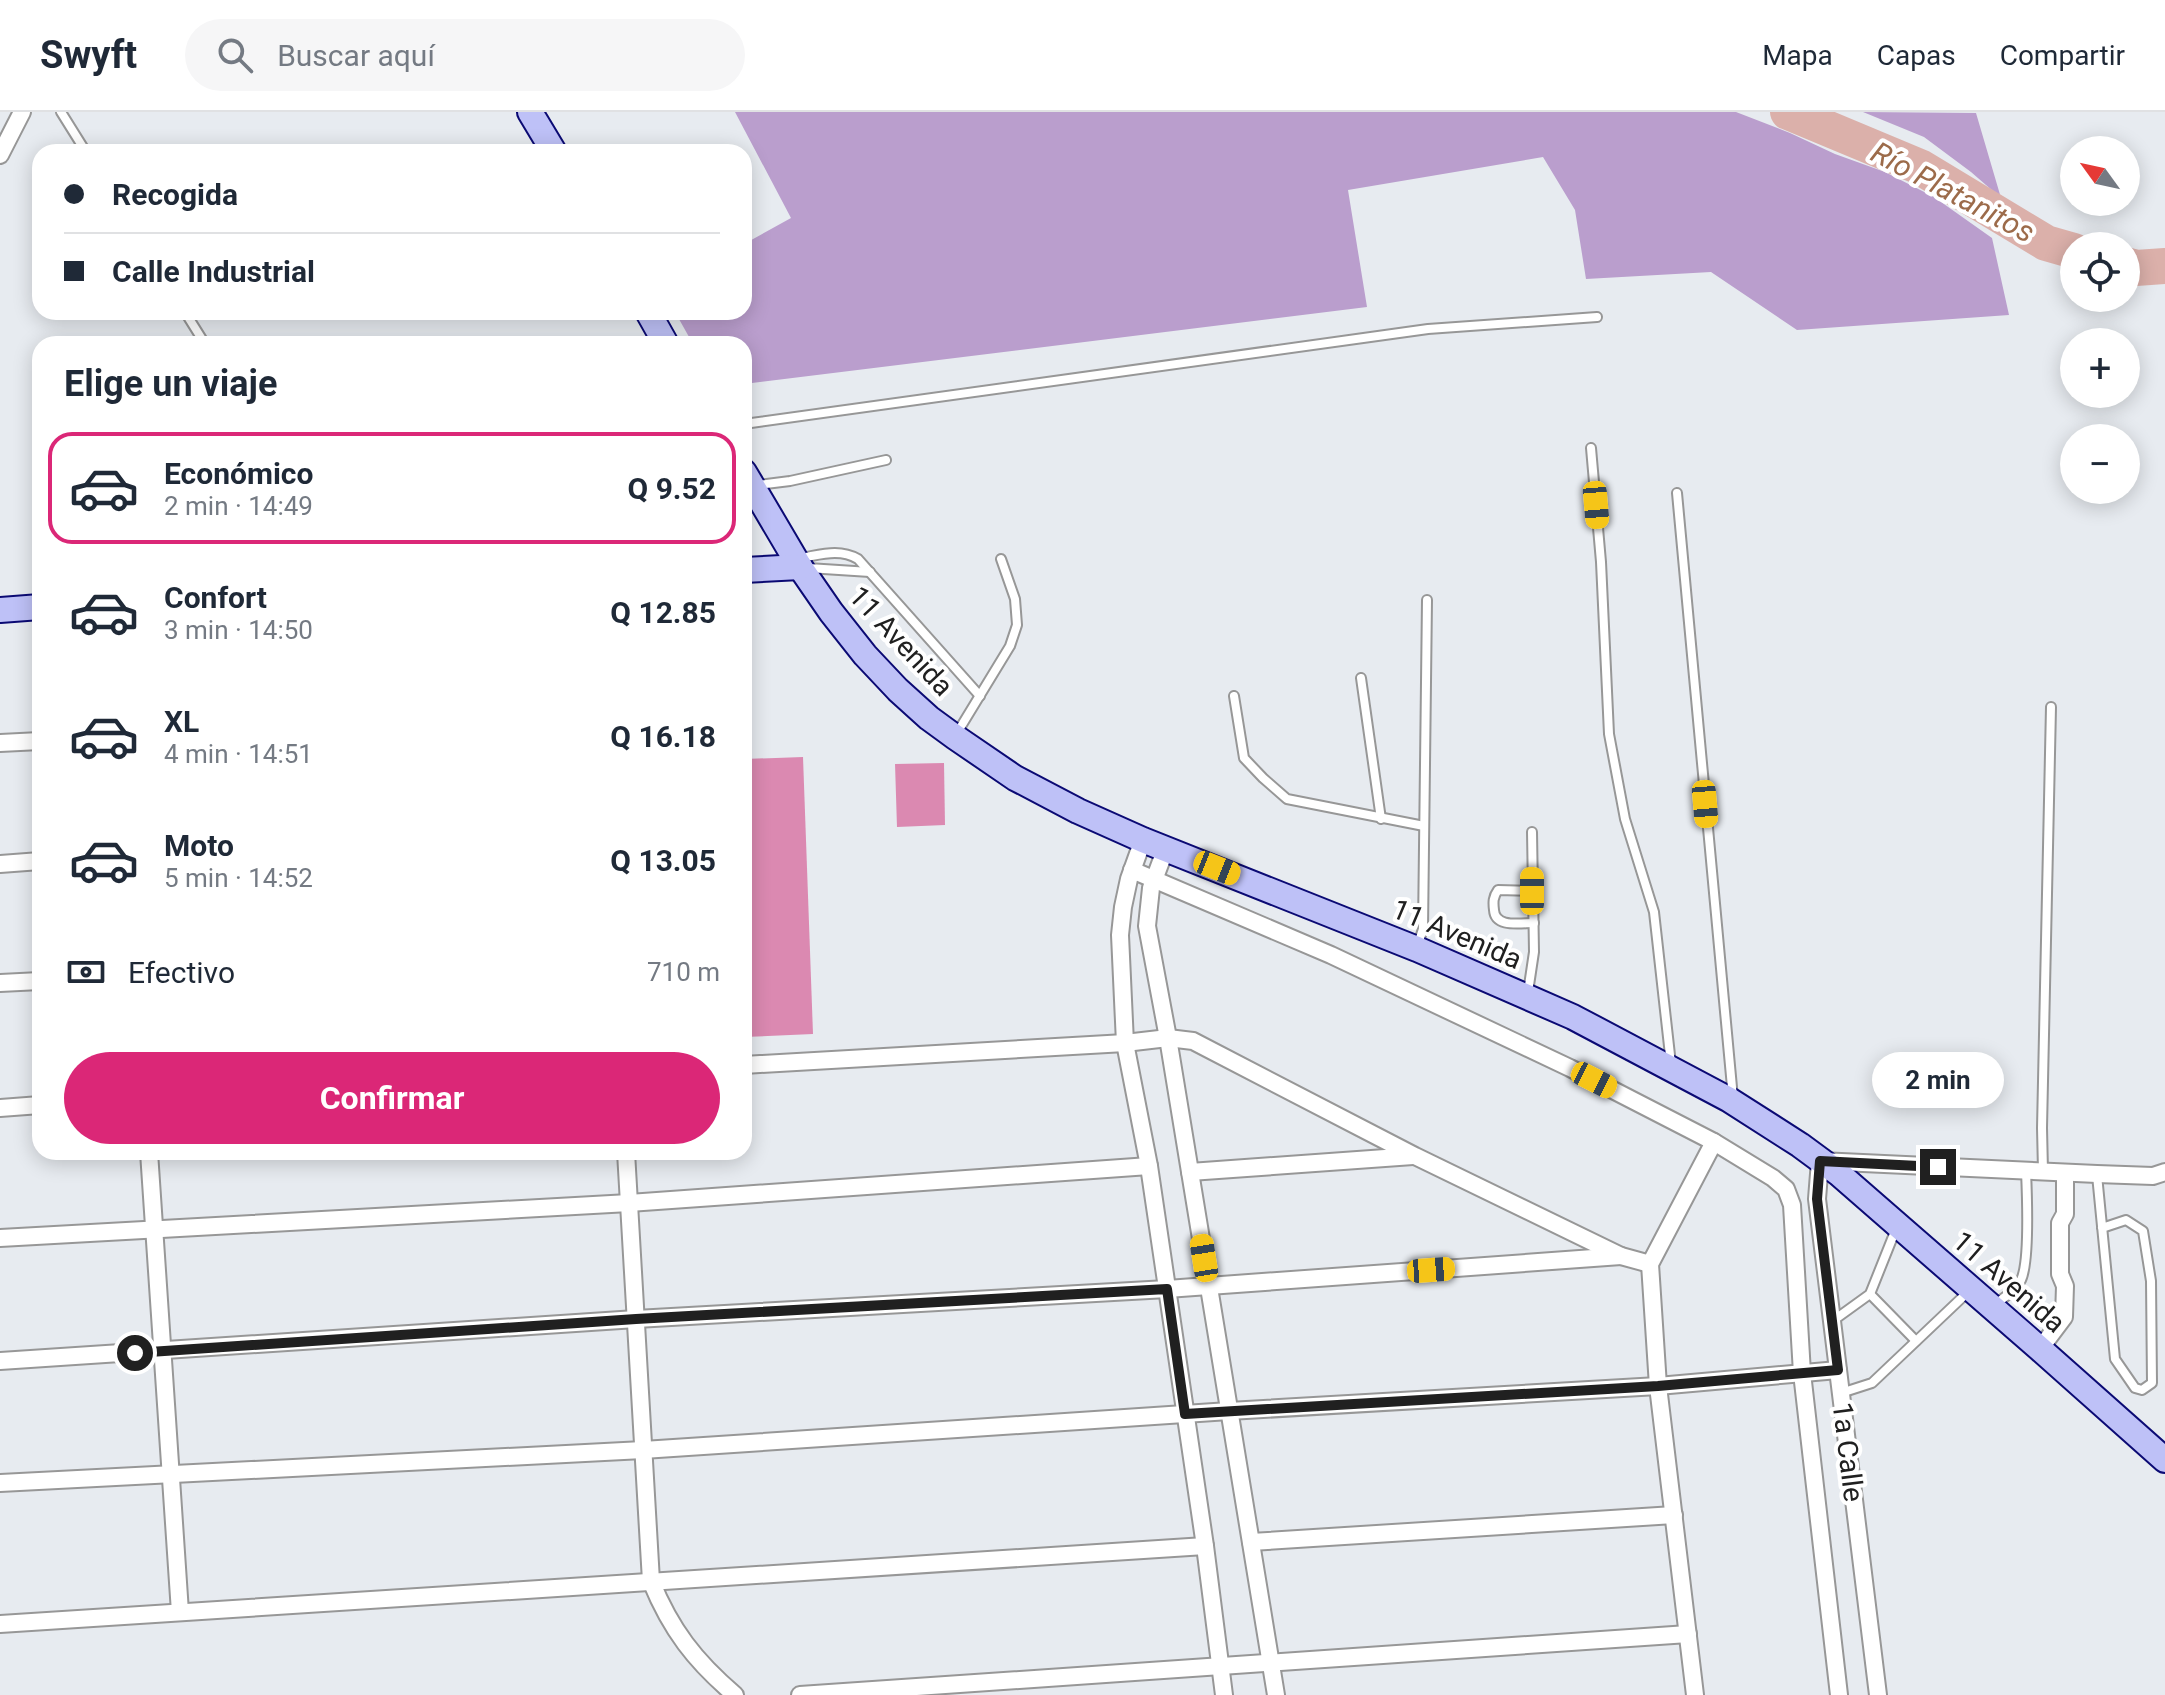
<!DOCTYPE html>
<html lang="es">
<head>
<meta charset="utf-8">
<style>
  body { margin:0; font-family:Roboto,sans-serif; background:#f6f6f7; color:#1f2937; height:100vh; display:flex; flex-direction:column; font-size:30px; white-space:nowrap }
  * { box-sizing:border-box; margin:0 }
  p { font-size:26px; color:#747a83 }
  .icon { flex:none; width:44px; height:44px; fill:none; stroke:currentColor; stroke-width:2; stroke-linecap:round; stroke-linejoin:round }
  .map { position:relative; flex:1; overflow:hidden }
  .details { position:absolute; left:32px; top:224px; width:720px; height:824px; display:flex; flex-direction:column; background:#fff; border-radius:24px; box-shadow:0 4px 20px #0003 }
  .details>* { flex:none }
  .top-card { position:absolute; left:32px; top:32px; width:720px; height:176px; border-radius:24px; box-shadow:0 4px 20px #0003; display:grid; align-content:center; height:176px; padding:0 32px; background:#fff }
  .needle { width:52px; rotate:303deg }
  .tools { position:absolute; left:2060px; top:24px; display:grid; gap:16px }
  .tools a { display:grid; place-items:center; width:80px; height:80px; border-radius:50%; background:#fff; box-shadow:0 4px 20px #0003; font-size:40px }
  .end { position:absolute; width:36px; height:36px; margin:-18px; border:10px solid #202020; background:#fff; box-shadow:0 0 0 4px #fff }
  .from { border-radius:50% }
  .bubble { position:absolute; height:56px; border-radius:28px; background:#fff; box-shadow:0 4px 20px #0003; font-size:26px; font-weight:700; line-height:56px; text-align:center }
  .car { position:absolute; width:24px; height:48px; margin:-24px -12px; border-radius:10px; box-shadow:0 0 6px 2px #0007; background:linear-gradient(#f5c518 24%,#345 0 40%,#f5c518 0 76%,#345 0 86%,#f5c518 0) }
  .top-card b { display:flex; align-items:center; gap:28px; height:76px; font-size:30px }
  .top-card b+b { border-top:2px solid #e0e1e3 }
  .top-card i { width:20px; height:20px; background:#1f2937 }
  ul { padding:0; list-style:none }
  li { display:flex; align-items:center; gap:24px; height:112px; margin:0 16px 12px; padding:0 16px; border:4px solid transparent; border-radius:24px }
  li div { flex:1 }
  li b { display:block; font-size:30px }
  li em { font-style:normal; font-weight:700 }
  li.selected { border-color:#db2777 }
  li>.icon { width:72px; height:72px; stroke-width:1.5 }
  h2 { padding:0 32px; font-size:36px; line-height:96px }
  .pay { display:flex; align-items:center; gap:20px; height:88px; padding:0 32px; font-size:30px }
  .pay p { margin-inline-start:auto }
  .action { display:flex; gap:16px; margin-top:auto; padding:16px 32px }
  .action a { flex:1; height:92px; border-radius:48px; background:#db2777; color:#fff; font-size:32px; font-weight:700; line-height:92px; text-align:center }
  header { display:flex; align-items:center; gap:48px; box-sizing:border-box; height:112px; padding:0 40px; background:#fff; border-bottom:2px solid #e0e1e3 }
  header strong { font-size:38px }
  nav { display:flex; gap:44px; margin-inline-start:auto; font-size:28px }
  .search { width:560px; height:72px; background:#f6f6f7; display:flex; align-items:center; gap:20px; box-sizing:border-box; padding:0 28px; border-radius:44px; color:#747a83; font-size:30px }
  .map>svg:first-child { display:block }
  .forest { fill:#ba9ecd }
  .pitch { fill:#db89b1 }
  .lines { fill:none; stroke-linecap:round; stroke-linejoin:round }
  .river { stroke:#dbb0aa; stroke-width:36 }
  .service-casing { stroke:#979797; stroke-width:12 }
  .minor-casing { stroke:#979797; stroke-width:20 }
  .secondary-casing { stroke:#0b0a74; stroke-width:28 }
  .service { stroke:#fff; stroke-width:8 }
  .minor { stroke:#fff; stroke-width:16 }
  .secondary { stroke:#bec1f7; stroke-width:24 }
  .route { stroke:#202020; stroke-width:10 }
  .labels { text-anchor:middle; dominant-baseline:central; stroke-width:8; stroke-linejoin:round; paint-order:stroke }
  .street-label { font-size:28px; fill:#202020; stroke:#fff }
  .water-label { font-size:30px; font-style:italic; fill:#9c6b4a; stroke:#fff }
</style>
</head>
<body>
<header>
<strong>Swyft</strong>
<div class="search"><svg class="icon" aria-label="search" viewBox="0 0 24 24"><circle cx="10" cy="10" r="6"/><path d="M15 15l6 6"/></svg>Buscar aquí</div>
<nav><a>Mapa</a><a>Capas</a><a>Compartir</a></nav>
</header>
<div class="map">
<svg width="2165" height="1583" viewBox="0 0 2165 1583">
  <rect width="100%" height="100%" fill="#e7ebf0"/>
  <!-- forest -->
  <g class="forest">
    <path d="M735,0h1001l54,21 45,21 50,18 49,25 58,41 17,77 -212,15 -86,-58 -125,7 -11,-69 -32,-53 -195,33 19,117 -623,77v-40h-51l-18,-32h69v-68l47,-26z"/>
    <path d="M1863,0l113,1 25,85 -30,-26 -47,-35z"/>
  </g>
  <!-- pitch -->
  <g class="pitch">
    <path d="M803,645l10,277 -69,3v-278z"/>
    <path d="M944,651l1,62 -48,2 -2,-63z"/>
  </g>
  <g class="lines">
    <!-- river -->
    <g class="river">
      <path d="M1788,0l132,55 126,76 28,8"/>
      <path d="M2126,153l10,3 29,-2"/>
    </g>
    <!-- service casing -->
    <g class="service-casing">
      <g id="service">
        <path d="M61,0l25,40"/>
        <path d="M185,200l20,32"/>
        <path d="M744,312l684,-95 169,-12"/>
        <path d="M1591,336l10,114 8,172 16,85 29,93 17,152"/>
        <path d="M758,373l32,-4 96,-21"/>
        <path d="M1677,381l56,605"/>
        <path d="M800,446c20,-3 39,-10 58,1l122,137"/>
        <path d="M808,456l62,4"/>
        <path d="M1361,566l20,141"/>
        <path d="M1234,584l10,62 19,20 24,21 137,27"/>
        <path d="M957,621l53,-87 7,-21 -2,-26 -14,-40"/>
        <path d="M1532,779l-34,-1c-5,7 -5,12 -4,20 1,18 26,13 40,13"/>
        <path d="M1418,832l5,-15 4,-329"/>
        <path d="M1528,880l6,-40 -2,-120"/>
        <path d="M2043,1059l-1,-43 9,-421"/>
        <path d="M2097,1063l18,184 20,29 7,2 10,-7 -1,-102 -8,-50 -17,-11 -24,8"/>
        <path d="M1870,1182l46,47"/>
        <path d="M1993,1194c9,-7 22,-15 28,-26 9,-19 6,-86 5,-109"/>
        <path d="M1834,1208l36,-26 26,-65"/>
        <path d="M1841,1281l31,-10 97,-92"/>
      </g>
    </g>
    <!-- minor casing -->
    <g class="minor-casing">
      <g id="minor">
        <path d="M0,43l22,-43"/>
        <path d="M0,631l40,-2"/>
        <path d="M1143,728l-14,39 -6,28 -3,28 5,108 24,123 56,380 19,149"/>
        <path d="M1166,736l-15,40 -4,38 21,112 108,657"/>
        <path d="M0,752l40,-3"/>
        <path d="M1132,758l199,85 239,113 144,74 59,36 13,11 6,16 10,168 37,322"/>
        <path d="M0,871l40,-2"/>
        <path d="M744,953l381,-22 43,-5 25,3 222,115 206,100 29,8"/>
        <path d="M0,996l40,-3"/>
        <path d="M149,1040l31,460"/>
        <path d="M626,1040l25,429c20,49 44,80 84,114"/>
        <path d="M1190,1060l223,-16"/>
        <path d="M0,1126l629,-35 520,-37"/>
        <path d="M2040,1237l24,-32 1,-31 -5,-12v-51l5,-9v-41"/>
        <path d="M0,1249l636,-42 531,-30 454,-33"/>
        <path d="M0,1371l643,-33 586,-39 429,-25 180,-16"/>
        <path d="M1251,1430l423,-27"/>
        <path d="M0,1512l1205,-78"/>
        <path d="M800,1583l888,-61"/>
        <path d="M1695,1583l-37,-309 -8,-122 64,-122"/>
        <path d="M1878,1583l-61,-496 3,-38 277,13 56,2 12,-4"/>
      </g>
    </g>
    <!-- secondary casing -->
    <g class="secondary-casing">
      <g id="secondary">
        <path d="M530,0l24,40"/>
        <path d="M648,200l18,32"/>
        <path d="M744,360l56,95 31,45 34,43 33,35 31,28 26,19 60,41 63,33 65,29 274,109 156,68 155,82 72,46 38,28 202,176 125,111"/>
        <path d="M744,458l56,-3"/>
        <path d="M0,498l40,-3"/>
      </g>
    </g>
    <!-- service -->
    <use href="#service" class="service"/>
    <!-- minor -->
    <use href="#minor" class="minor"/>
    <!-- secondary -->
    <use href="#secondary" class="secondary"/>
  </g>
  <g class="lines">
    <!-- route -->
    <path class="route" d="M135,1241l501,-34 531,-30 18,125 473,-28 180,-16 -21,-171 3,-38 118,6"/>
  </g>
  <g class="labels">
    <!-- street labels -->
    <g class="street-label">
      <text transform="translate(901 529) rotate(47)">11 Avenida</text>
      <text transform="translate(1457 822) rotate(23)">11 Avenida</text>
      <text transform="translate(2009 1170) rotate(41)">11 Avenida</text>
      <text transform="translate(1848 1340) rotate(83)">1a Calle</text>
    </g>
    <!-- water labels -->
    <g class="water-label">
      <text transform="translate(1953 80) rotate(28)">Río Platanitos</text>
    </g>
  </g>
</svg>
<div class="tools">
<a><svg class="needle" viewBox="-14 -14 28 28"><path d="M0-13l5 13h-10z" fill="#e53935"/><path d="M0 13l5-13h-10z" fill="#747a83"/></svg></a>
<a><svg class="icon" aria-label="locate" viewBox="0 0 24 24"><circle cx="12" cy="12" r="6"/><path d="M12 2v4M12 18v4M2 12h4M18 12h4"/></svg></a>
<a>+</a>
<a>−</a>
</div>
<i class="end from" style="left:135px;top:1241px"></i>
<i class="end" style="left:1938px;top:1055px"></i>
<div class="bubble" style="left:1872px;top:940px;width:132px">2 min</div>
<i class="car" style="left:1596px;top:393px;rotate:175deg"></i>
<i class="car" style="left:1705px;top:692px;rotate:175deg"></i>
<i class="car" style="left:1217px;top:756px;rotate:112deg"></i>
<i class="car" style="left:1532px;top:779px;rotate:0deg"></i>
<i class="car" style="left:1594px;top:968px;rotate:117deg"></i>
<i class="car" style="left:1204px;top:1146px;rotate:351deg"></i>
<i class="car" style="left:1431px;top:1158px;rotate:86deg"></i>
<div class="top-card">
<b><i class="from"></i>Recogida</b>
<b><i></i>Calle Industrial</b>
</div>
<section class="details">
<h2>Elige un viaje</h2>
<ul>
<li class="selected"><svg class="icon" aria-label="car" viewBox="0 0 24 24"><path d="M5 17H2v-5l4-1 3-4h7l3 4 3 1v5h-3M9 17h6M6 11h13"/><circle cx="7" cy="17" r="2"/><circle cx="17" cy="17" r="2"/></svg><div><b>Económico</b><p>2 min · 14:49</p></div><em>Q 9.52</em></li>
<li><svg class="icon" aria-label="car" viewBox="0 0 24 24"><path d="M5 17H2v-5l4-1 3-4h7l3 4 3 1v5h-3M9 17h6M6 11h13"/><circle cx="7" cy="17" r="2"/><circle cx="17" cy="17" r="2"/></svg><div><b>Confort</b><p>3 min · 14:50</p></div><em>Q 12.85</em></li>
<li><svg class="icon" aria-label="car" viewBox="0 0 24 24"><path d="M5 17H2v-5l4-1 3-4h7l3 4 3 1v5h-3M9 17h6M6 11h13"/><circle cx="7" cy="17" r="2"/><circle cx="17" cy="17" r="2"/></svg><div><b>XL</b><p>4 min · 14:51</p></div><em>Q 16.18</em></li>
<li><svg class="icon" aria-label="car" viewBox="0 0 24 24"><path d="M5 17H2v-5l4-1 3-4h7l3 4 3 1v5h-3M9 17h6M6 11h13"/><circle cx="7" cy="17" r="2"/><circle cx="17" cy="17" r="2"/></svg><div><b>Moto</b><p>5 min · 14:52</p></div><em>Q 13.05</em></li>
</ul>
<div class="pay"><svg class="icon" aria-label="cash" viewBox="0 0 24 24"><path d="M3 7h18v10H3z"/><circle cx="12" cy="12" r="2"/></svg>Efectivo<p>710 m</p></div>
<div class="action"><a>Confirmar</a></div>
</section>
</div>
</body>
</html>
